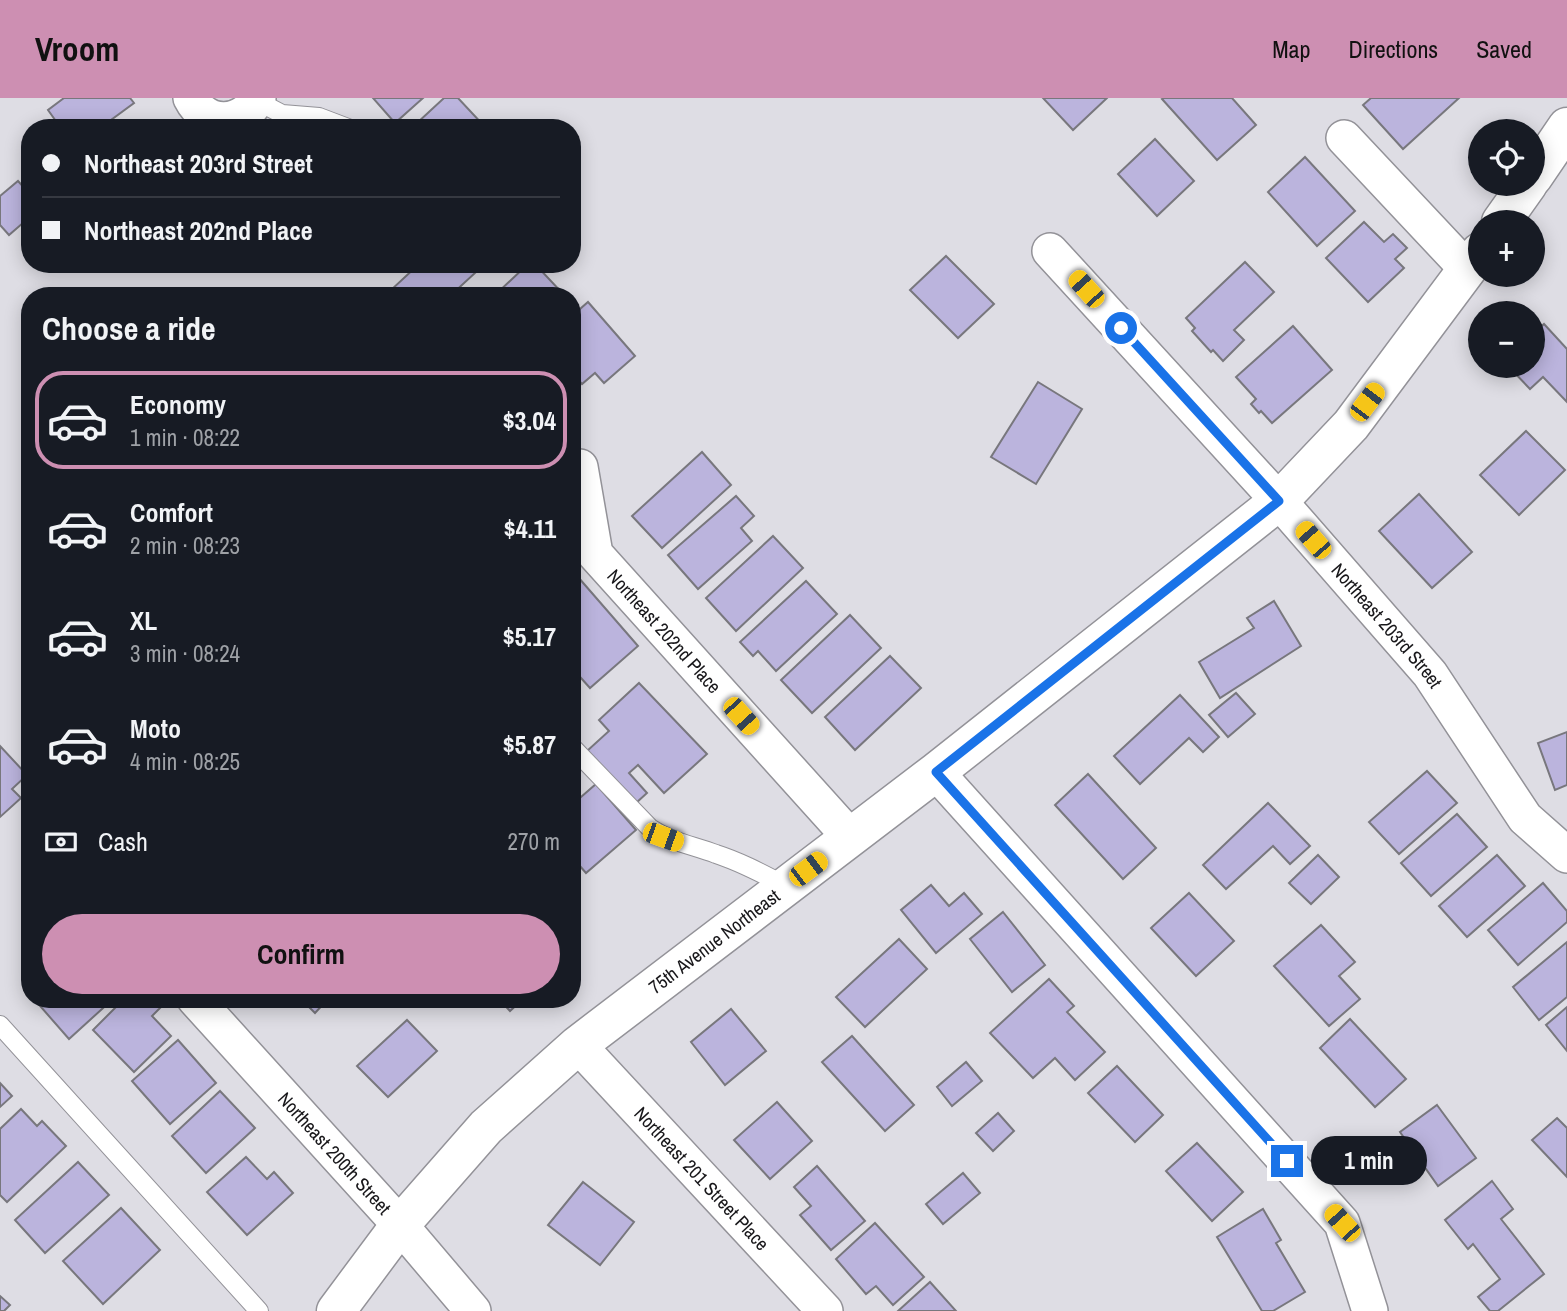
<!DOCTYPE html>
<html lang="en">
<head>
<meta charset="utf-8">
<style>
  body { margin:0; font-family:"Archivo Narrow",sans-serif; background:#242831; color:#f1f3f6; height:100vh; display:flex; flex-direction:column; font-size:26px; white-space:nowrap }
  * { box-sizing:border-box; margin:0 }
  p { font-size:23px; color:#9ea1a6 }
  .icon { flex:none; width:38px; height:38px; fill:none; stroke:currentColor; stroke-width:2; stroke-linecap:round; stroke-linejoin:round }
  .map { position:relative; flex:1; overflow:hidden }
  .side { position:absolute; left:21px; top:189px; width:560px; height:721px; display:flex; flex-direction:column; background:#171b24; border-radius:28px; box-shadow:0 4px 18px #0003 }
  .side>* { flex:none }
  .banner { position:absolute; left:21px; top:21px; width:560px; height:154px; border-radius:28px; box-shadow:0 4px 18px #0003; display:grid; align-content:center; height:154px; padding:0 21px; background:#171b24 }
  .controls { position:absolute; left:1468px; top:21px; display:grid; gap:14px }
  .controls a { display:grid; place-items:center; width:77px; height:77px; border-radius:50%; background:#171b24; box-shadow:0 4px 18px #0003; font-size:35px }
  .end { position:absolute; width:32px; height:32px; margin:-16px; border:9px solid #1a73e8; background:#fff; box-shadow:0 0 0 4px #fff }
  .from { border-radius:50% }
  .bubble { position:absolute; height:49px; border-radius:24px; background:#171b24; box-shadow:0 4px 18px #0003; font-size:23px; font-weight:700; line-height:49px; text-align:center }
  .car { position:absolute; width:21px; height:42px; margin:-21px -10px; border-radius:9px; box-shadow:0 0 5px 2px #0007; background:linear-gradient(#f5c518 24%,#345 0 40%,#f5c518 0 76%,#345 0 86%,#f5c518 0) }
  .banner b { display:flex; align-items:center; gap:24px; height:66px; font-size:26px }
  .banner b+b { border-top:2px solid #363941 }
  .banner i { width:18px; height:18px; background:#f1f3f6 }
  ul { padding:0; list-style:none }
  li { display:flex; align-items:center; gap:21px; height:98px; margin:0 14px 10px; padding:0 7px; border:4px solid transparent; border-radius:28px }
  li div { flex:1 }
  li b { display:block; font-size:26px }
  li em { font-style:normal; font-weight:700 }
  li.current { border-color:#cd8fb2 }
  li>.icon { width:63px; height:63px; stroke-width:1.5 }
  h2 { padding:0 21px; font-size:32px; line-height:84px }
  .pay { display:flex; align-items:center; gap:18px; height:77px; padding:0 21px; font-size:26px }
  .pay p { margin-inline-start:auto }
  .primary-button { display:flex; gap:14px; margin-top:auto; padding:14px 21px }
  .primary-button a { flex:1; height:80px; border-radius:42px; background:#cd8fb2; color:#111; font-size:28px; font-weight:700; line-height:80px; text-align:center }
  header { display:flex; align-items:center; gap:42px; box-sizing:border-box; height:98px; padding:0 35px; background:#cd8fb2; color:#111 }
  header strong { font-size:33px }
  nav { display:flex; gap:38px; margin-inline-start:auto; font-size:24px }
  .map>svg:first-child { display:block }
  .building { fill:#bbb4dd; stroke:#78777d; stroke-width:2 }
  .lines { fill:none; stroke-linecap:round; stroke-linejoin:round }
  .service-casing { stroke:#939298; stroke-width:20 }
  .minor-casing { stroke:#939298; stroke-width:38 }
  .tertiary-casing { stroke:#939298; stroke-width:41 }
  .service { stroke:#fff; stroke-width:18 }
  .minor { stroke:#fff; stroke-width:35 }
  .tertiary { stroke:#fff; stroke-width:38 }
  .route { stroke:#1a73e8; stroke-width:9 }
  .labels { text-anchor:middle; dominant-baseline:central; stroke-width:5; stroke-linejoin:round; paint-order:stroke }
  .street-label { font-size:19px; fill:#18171a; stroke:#ebeaf1 }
</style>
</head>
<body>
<header>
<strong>Vroom</strong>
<nav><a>Map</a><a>Directions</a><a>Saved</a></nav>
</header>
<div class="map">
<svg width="1567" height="1213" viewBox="0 0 1567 1213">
  <rect width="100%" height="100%" fill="#dedde4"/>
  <!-- building -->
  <g class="building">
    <path d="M64,0h66l4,5 -34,25h-47l5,-4 -10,-14z"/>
    <path d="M373,0h50l-28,25z"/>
    <path d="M444,0h14l28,30h-64l-5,-5z"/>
    <path d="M1043,0h64l-34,32z"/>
    <path d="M1164,0h68l24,27 -39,35 -55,-61z"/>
    <path d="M1371,0h88l-56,51 -40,-44z"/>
    <path d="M1155,41l39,42 -37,35 -39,-42z"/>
    <path d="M1305,59l50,54 -38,35 -49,-54z"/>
    <path d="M18,83l10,11 2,-2v38l-6,-6 -15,13 -9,-10v-29z"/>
    <path d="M1364,124l20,20 9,-8 14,14 -12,11 9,9 -36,34 -42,-44z"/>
    <path d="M946,158l48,48 -36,34 -48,-48z"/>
    <path d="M1245,164l29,30 -40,38 10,10 -21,21 -10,-11 -2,2 -19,-21 3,-3 -9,-10z"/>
    <path d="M419,166h48l8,9 -25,23h-54l-5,-6z"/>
    <path d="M528,166h7l30,32h-71z"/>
    <path d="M588,204l47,54 -31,27 -9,-10 -13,11 -10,-11v-57z"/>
    <path d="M1544,226l23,25v53l-24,-25 -13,12 -20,-21 2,-2h21v-32z"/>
    <path d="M1293,228l39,44 -60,53 -11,-12 -2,2 -8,-9 5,-5 -20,-22z"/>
    <path d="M1038,284l44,27 -46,75 -45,-27z"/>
    <path d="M1526,333l39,39 -46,45 -39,-40z"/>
    <path d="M702,354l29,33 -69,63 -30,-32z"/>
    <path d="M1419,396l53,58 -40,36 -53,-57z"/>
    <path d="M736,398l18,20 -13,12 11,13 -54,48 -30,-34z"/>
    <path d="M773,438l30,32 -67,63 -30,-33z"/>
    <path d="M578,479l60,69 -48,42 -18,-20v-86z"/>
    <path d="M806,483l31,33 -61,57 -18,-20 -5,5 -13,-14z"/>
    <path d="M1274,503l27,45 -81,52 -21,-36 55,-34 -7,-10z"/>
    <path d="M850,517l31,33 -69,65 -31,-33z"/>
    <path d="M890,558l31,32 -66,62 -30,-33z"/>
    <path d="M639,585l68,71 -43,39 -26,-28 -9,8 18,20 -11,10 -49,-52 22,-20 -10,-11z"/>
    <path d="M1236,595l19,21 -27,23 -19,-22z"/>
    <path d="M1180,597l39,42 -16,15 -14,-14 -49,46 -26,-28z"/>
    <path d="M1567,634v53l-12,5 -17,-47z"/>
    <path d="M0,648l27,29 -15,14 9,9 -21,19z"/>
    <path d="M1427,673l30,32 -58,51 -30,-32z"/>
    <path d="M1088,676l68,74 -33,31 -68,-74z"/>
    <path d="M596,686l40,46 -50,43 -14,-16v-55l1,2z"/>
    <path d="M1268,705l42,43 -20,18 -17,-18 -47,43 -23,-24z"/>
    <path d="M1457,716l30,33 -56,49 -30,-33z"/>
    <path d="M1318,757l21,22 -28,27 -22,-21z"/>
    <path d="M1497,757l28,31 -58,51 -28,-31z"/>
    <path d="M1543,785l24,28v11l-49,43 -30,-35z"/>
    <path d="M931,787l18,21 15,-13 18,21 -46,39 -35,-43z"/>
    <path d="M1189,795l45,48 -38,35 -45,-48z"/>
    <path d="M1003,814l42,53 -33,27 -42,-53z"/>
    <path d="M1321,827l34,37 -16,14 21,23 -31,27 -55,-60z"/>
    <path d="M899,841l28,30 -62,58 -29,-30z"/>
    <path d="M1567,844v55l-28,23 -26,-33z"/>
    <path d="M1049,881l25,27 -7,6 38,40 -30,28 -20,-22 -22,20 -43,-45z"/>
    <path d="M34,901h79l-44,40z"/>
    <path d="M124,901h27l9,9 -8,8 19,20 -37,36 -41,-42z"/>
    <path d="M301,901h27l-13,14z"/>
    <path d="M499,901h24l-13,12z"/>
    <path d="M1567,909v44l-21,-26z"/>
    <path d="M731,911l35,42 -41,34 -34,-43z"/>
    <path d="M1350,921l56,60 -31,28 -55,-59z"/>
    <path d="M407,922l30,31 -49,46 -31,-31z"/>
    <path d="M852,938l62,69 -29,26 -63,-69z"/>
    <path d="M178,942l38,43 -46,41 -38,-43z"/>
    <path d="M966,964l16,19 -30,25 -15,-19z"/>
    <path d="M1117,968l46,49 -28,27 -47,-49z"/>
    <path d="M0,985l12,13 -12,11z"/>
    <path d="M220,993l35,37 -49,45 -34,-37z"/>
    <path d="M777,1004l35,39 -42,38 -36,-39z"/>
    <path d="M1437,1007l39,53 -38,28 -38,-54z"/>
    <path d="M21,1011l16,17 5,-5 24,25 -59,56 -7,-7v-66z"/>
    <path d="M998,1015l16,18 -21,20 -17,-18z"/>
    <path d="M1557,1020l10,10v49l-35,-37z"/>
    <path d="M1197,1045l46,49 -31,29 -46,-50z"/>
    <path d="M246,1059l21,22 7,-7 19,21 -46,42 -40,-43z"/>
    <path d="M78,1064l31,33 -64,58 -30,-33z"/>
    <path d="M817,1068l48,55 -34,29 -31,-35 11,-9 -17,-19z"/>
    <path d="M963,1075l17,20 -37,31 -17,-20z"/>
    <path d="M1492,1083l21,28 -12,10 43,55 -46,37h-8l-12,-14 22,-18 -27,-35 -5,5 -23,-29z"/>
    <path d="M583,1084l51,40 -34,43 -52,-40z"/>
    <path d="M121,1110l39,42 -57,54 -40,-43z"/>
    <path d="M1263,1111l18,31 -5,3 29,49 -32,19h-11l-45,-74z"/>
    <path d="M875,1125l49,54 -31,28 -17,-19 -10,8 -30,-35z"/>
    <path d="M930,1184l26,29h-58z"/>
    <path d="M0,1198l10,9 -6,6h-4z"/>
  </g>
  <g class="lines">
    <!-- service casing -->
    <g class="service-casing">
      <g id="service">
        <path d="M257,3l25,13 37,3 29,11"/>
        <path d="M572,649l78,81c21,14 42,17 66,26 25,8 47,20 70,32"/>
        <path d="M0,927l259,286"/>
      </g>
    </g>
    <!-- minor casing -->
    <g class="minor-casing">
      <g id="minor">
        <path d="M191,0c15,30 51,28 67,0"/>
        <path d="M1344,40l124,132"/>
        <path id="s1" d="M1050,153l229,250 151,173 95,144 42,37"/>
        <path id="s2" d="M580,369l15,87 255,283"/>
        <path d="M936,674l406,451 28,88"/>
        <path id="s3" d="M195,901l205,226 73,86"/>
        <path id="s4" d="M578,947l247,266"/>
      </g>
    </g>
    <!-- tertiary casing -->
    <g class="tertiary-casing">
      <g id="tertiary">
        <path d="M1533,79l34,-50"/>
        <path d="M1501,124l27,-38"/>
        <path id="s5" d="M336,1213l64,-86 86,-98 92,-82 358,-273 343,-271 72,-76 129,-173"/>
      </g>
    </g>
    <!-- service -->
    <use href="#service" class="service"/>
    <!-- minor -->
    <use href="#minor" class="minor"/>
    <!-- tertiary -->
    <use href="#tertiary" class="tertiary"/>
  </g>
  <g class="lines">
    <!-- route -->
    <path class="route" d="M1121,230l158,173 -343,271 351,389"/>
  </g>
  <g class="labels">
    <!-- street labels -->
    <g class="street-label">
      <text stroke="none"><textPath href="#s1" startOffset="504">Northeast 203rd Street</textPath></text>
      <text stroke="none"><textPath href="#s2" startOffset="192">Northeast 202nd Place</textPath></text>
      <text stroke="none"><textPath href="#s5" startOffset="532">75th Avenue Northeast</textPath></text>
      <text stroke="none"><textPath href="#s3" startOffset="208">Northeast 200th Street</textPath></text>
      <text stroke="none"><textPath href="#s4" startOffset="182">Northeast 201 Street Place</textPath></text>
    </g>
  </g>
</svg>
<div class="controls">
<a><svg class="icon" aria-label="locate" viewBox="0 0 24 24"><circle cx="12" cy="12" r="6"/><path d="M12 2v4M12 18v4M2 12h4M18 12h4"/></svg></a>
<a>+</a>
<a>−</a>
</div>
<i class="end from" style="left:1121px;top:230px"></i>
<i class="end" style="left:1287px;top:1063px"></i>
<div class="bubble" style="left:1311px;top:1038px;width:116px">1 min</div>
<i class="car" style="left:1086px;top:191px;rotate:318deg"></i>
<i class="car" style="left:1367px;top:304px;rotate:37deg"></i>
<i class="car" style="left:1313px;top:442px;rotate:319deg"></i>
<i class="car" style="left:741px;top:618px;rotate:138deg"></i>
<i class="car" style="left:663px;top:739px;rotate:110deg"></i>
<i class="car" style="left:808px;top:771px;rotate:53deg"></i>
<i class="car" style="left:1342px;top:1125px;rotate:318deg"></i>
<div class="banner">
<b><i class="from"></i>Northeast 203rd Street</b>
<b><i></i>Northeast 202nd Place</b>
</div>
<section class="side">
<h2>Choose a ride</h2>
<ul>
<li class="current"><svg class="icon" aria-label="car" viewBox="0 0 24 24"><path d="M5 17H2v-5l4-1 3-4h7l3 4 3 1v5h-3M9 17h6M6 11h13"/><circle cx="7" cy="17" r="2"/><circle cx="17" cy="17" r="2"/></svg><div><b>Economy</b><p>1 min · 08:22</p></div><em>$3.04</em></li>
<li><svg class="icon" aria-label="car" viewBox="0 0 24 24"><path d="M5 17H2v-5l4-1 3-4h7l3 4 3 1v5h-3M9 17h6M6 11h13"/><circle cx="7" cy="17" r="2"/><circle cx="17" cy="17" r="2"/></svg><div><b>Comfort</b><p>2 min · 08:23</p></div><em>$4.11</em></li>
<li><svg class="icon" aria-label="car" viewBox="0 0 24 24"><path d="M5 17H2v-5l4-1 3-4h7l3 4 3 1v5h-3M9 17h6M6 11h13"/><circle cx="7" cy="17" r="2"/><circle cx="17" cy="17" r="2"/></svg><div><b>XL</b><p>3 min · 08:24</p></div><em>$5.17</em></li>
<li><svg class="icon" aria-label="car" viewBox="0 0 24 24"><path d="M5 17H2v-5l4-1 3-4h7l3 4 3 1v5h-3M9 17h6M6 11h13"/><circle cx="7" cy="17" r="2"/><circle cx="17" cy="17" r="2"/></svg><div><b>Moto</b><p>4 min · 08:25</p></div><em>$5.87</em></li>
</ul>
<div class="pay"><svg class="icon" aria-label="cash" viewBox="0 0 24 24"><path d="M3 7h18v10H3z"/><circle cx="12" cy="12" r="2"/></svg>Cash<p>270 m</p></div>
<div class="primary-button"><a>Confirm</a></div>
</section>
</div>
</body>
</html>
